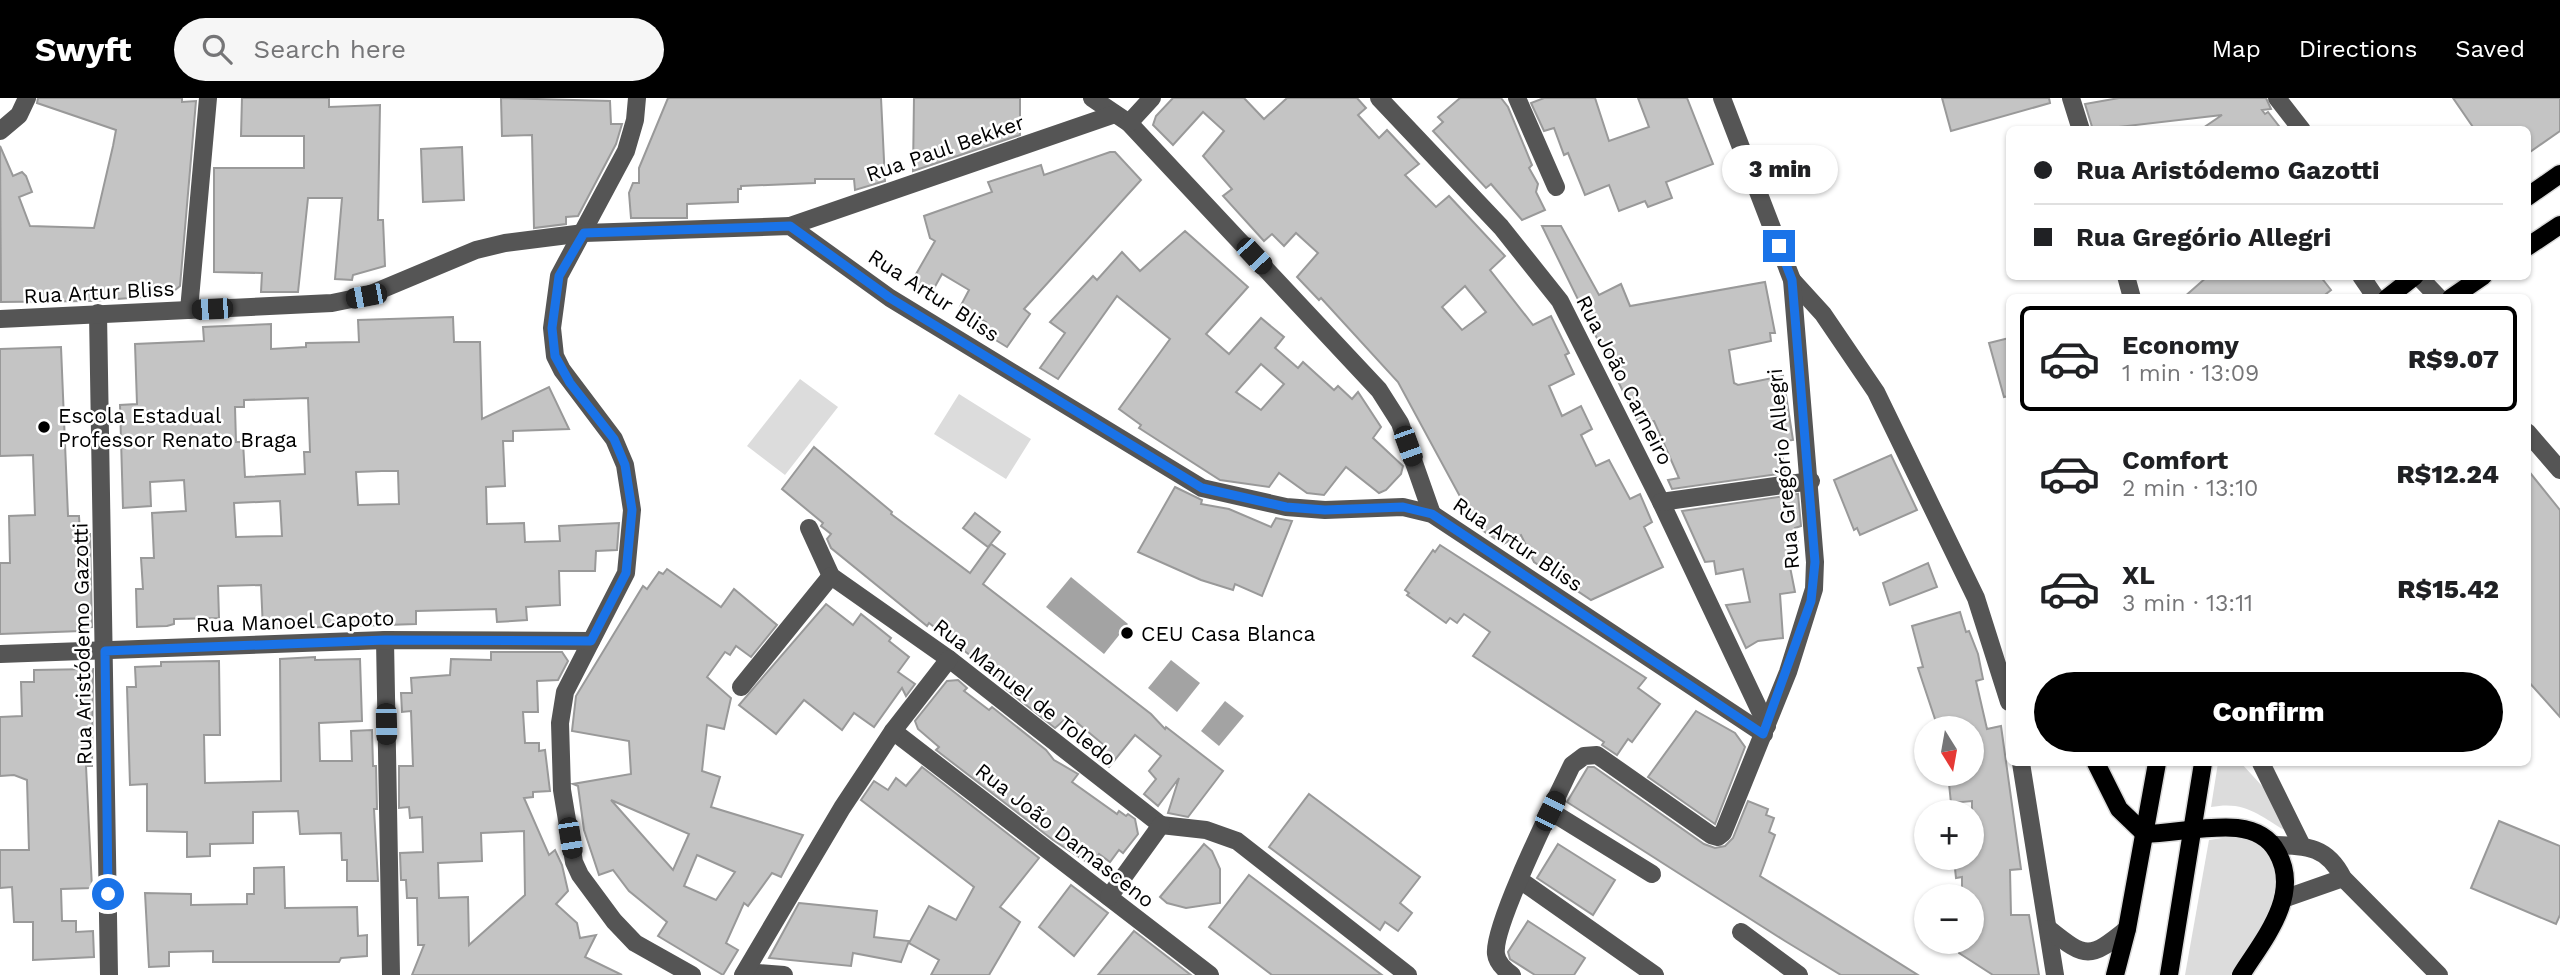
<!DOCTYPE html>
<html lang="en">
<head>
<meta charset="utf-8">
<style>
  body { margin:0; font-family:"Work Sans",sans-serif; background:#f6f6f6; color:#202124; height:100vh; display:flex; flex-direction:column; font-size:26px; white-space:nowrap }
  * { box-sizing:border-box; margin:0 }
  p { font-size:23px; color:#757577 }
  .icon { flex:none; width:38px; height:38px; fill:none; stroke:currentColor; stroke-width:2; stroke-linecap:round; stroke-linejoin:round }
  .map { position:relative; flex:1; overflow:hidden }
  .drawer { position:absolute; left:2006px; top:196px; width:525px; height:472px; display:flex; flex-direction:column; background:#fff; border-radius:10px; box-shadow:0 2px 5px #0004 }
  .drawer>* { flex:none }
  .banner { position:absolute; left:2006px; top:28px; width:525px; height:154px; border-radius:10px; box-shadow:0 2px 5px #0004; display:grid; align-content:center; height:154px; padding:0 28px; background:#fff }
  .needle { width:46px; rotate:169deg }
  .buttons { position:absolute; left:1914px; top:618px; display:grid; gap:14px }
  .buttons a { display:grid; place-items:center; width:70px; height:70px; border-radius:50%; background:#fff; box-shadow:0 2px 5px #0004; font-size:35px }
  .end { position:absolute; width:32px; height:32px; margin:-16px; border:9px solid #1a73e8; background:#fff; box-shadow:0 0 0 4px #fff }
  .from { border-radius:50% }
  .bubble { position:absolute; height:49px; border-radius:24px; background:#fff; box-shadow:0 2px 5px #0004; font-size:23px; font-weight:800; line-height:49px; text-align:center }
  .car { position:absolute; width:21px; height:42px; margin:-21px -10px; border-radius:9px; box-shadow:0 0 5px 2px #0007; background:linear-gradient(#222 24%,#8ab4d8 0 40%,#222 0 76%,#8ab4d8 0 86%,#222 0) }
  .banner b { display:flex; align-items:center; gap:24px; height:66px; font-size:26px }
  .banner b+b { border-top:2px solid #e0e0e0 }
  .banner i { width:18px; height:18px; background:#202124 }
  ul { padding:12px 0 0; list-style:none }
  li { display:flex; align-items:center; gap:21px; height:105px; margin:0 14px 10px; padding:0 14px; border:4px solid transparent; border-radius:10px }
  li div { flex:1 }
  li b { display:block; font-size:26px }
  li em { font-style:normal; font-weight:800 }
  li.selected { border-color:#000 }
  li>.icon { width:63px; height:63px; stroke-width:1.5 }
  .button { display:flex; gap:14px; margin-top:auto; padding:14px 28px }
  .button a { flex:1; height:80px; border-radius:42px; background:#000; color:#fff; font-size:28px; font-weight:800; line-height:80px; text-align:center }
  header { display:flex; align-items:center; gap:42px; box-sizing:border-box; height:98px; padding:0 35px; background:#000; color:#fff }
  header strong { font-size:33px }
  nav { display:flex; gap:38px; margin-inline-start:auto; font-size:24px }
  .search { width:490px; height:63px; background:#f6f6f6; display:flex; align-items:center; gap:18px; box-sizing:border-box; padding:0 24px; border-radius:38px; color:#757577; font-size:26px }
  .map>svg:first-child { display:block }
  .green { fill:#dcdcdc }
  .water { fill:#a3a3a3 }
  .building { fill:#c4c4c4; stroke:#999; stroke-width:2; fill-rule:evenodd }
  .lines { fill:none; stroke-linecap:round; stroke-linejoin:round }
  .major-casing { stroke:#dbdbdb; stroke-width:21 }
  .minor { stroke:#555; stroke-width:18 }
  .major { stroke:#000; stroke-width:18 }
  .route { stroke:#1a73e8; stroke-width:9 }
  .poi-dot { fill:#000; stroke:#fff; stroke-width:2.5 }
  .labels { text-anchor:middle; dominant-baseline:central; stroke-width:5; stroke-linejoin:round; paint-order:stroke }
  .street-label { font-size:21px; fill:#000; stroke:#fff }
  .poi-label { font-size:21px; fill:#000; stroke:#fff; text-anchor:start }
</style>
</head>
<body>
<header>
<strong>Swyft</strong>
<div class="search"><svg class="icon" aria-label="search" viewBox="0 0 24 24"><circle cx="10" cy="10" r="6"/><path d="M15 15l6 6"/></svg>Search here</div>
<nav><a>Map</a><a>Directions</a><a>Saved</a></nav>
</header>
<div class="map">
<svg width="2560" height="877" viewBox="0 0 2560 877">
  <rect width="100%" height="100%" fill="#fff"/>
  <!-- green -->
  <g class="green">
    <path d="M800,281l38,28 -53,68 -38,-29z"/>
    <path d="M959,296l72,45 -25,40 -72,-45z"/>
    <path d="M2218,665h23l22,24 27,46c-30,-16 -43,-33 -79,-26z"/>
    <path d="M2236,738l22,5 10,12 9,17 3,28 -41,77h-54l24,-135z"/>
  </g>
  <!-- water -->
  <g class="water">
    <path d="M1071,479l57,47 -24,30 -58,-47z"/>
    <path d="M1171,562l29,23 -23,29 -29,-24z"/>
    <path d="M1225,603l19,15 -25,30 -18,-15z"/>
  </g>
  <!-- building -->
  <g class="building">
    <path d="M38,0h144v4l14,-1 -16,185 -11,9 -78,6 -90,1 -1,-156 13,30 9,-4 4,4 6,16 -13,5 11,29 64,2 19,-82 3,-16 -79,-27z"/>
    <path d="M242,0h87v9l51,-2 -2,115h5l2,46 -32,9 -1,5 -17,-1 7,-81h-34l-10,94h-37l1,-19 -48,-1v-104h90v-32h-63z"/>
    <path d="M501,0l109,3 1,23h11l-6,20 -38,72 -12,1v7l-32,4 -2,-93 -30,1z"/>
    <path d="M668,0h213l4,83 -30,9 -1,-11h-39v4l-74,3v3h-3v13l-51,2v14h-56l-2,-25 4,-10h6v-15z"/>
    <path d="M914,0h106v37l-107,36z"/>
    <path d="M1173,0h71l20,21 23,-21h70l9,10 -8,7 21,23 8,-8 32,34 -14,11 31,32 13,-11 56,60 -15,14 43,55 18,-9 18,37 -4,2 9,19 -25,12 13,30 19,-10 11,23 -11,6 15,31 13,-6 21,39 10,-5 12,28 -8,5 19,40 -72,33 -57,-38 -13,-27 -18,9 -27,-18 -78,-144 -77,-84 -2,2 -22,-23 21,-24 -22,-20 -12,13 -12,-12 -8,7 -41,-45 9,-7 -29,-33 21,-25 -21,-19 -30,33 -20,-20 3,-9zM1465,188l21,26 -24,18 -20,-23z"/>
    <path d="M1460,0h41l7,9 24,58 -3,3 9,16 -2,8 9,18 -23,10 -31,-36 -5,4 -53,-57 10,-9 -5,-5z"/>
    <path d="M1544,0h51l14,43 40,-14 -11,-29h49l26,66 -47,18 6,16 -24,9 -3,-6 -26,10 -10,-26 -24,10 -17,-42 -4,2 -10,-27 -10,3 -13,-28z"/>
    <path d="M1942,0h107l1,5 -99,28z"/>
    <path d="M2119,0h147l5,11 -9,1 3,4 3,-2 14,18h-82l22,-15 -129,15 -8,-26z"/>
    <path d="M2453,0h107v33l-33,23v-24h-52z"/>
    <path d="M462,49l2,53 -41,2 -2,-53z"/>
    <path d="M1110,54h5l26,28 -117,129 6,5 -23,33 -26,-16 5,-9 -26,-15 9,-17 -27,-16 -10,18 -20,-11 23,-40 -5,-3 -6,-22 68,-24 -4,-10 53,-17 3,10z"/>
    <path d="M1542,128h19l38,69 22,-11 9,22 135,-24 10,51h-5l1,8 -42,9 5,33 4,2 45,-9 10,64 -13,2 5,31 -113,16 -4,-9 11,-2 -25,-57 -16,1z"/>
    <path d="M1185,133l63,56 -42,47 23,20 32,-36 23,19 -9,11 23,20 5,-6 31,28 4,-4 14,13 6,-7 23,35 -8,11 30,28 -2,8 -15,16 -7,3 -33,-26 -22,28 -17,-2 -28,-20 -10,14 -49,-7 -81,-52 2,-3 -22,-16 51,-70 -53,-43 -59,83 -18,-11 25,-35 -15,-11 43,-46 4,4 25,-28 18,19zM1261,266l23,20 -23,26 -25,-18z"/>
    <path d="M2208,178h112l11,14 -10,8h-138z"/>
    <path d="M453,219l1,25h26l2,77 67,-32 20,42 -56,2v10h-10l2,45 -19,1 1,37 37,-1 1,19 35,-1 -1,-15 60,-3 -2,27 -21,1 -1,20h-36l1,34 -34,2 1,13 -30,2 -1,-13 -80,2v13l-153,5 -2,-44 -43,1 1,32 -45,1v5l-7,2 -30,1 -1,-38h7l-2,-31h13l-2,-45 34,-2 -2,-31 -34,2 1,24 -28,2 -3,-103 17,-1 -2,-60 69,-3 -1,-14 68,-3v25l35,-2v-4l53,-1 -1,-22zM308,300l2,54h-6l1,22 -60,3 -2,-35h-7l-1,-35h9v-7zM382,373h16l1,33 -41,1 -2,-33zM280,403l2,35 -46,1 -2,-34z"/>
    <path d="M2009,240v58l-5,1 -15,-54z"/>
    <path d="M61,249l7,169h11l1,18h10l2,93 -11,1v3l-81,3v-71h10l-1,-47 26,-1 -2,-60 -33,1v-107z"/>
    <path d="M814,349l78,65 -1,2 79,59 21,-29 14,10 -22,30 168,130 14,15 1,-2 57,44 -35,46 -20,-4 11,-35 -21,28 -14,-12 12,-15 -7,-8 12,-15 -26,-21 -26,32 -15,-11 10,-11 -35,-29 -14,12 -49,-39 3,-3 -80,-63 -2,3 -96,-78 -4,-9 4,-5 -10,-8 2,-3 -41,-34z"/>
    <path d="M1891,357l26,55 -57,25 -3,-7 -3,2 -20,-50z"/>
    <path d="M2527,371l33,41v207l-33,-37z"/>
    <path d="M1175,389l27,13 -1,4 28,5 42,18 5,-9 16,3 -30,75 -27,-12 -2,6 -32,-10 -63,-28z"/>
    <path d="M1798,396l3,32 -6,2 3,14 -7,2 2,12 -5,1 7,35 -15,2 3,44 -25,3 -12,7 -20,-43 24,-3 -7,-33 -27,5 -2,-13 -9,1 -23,-51z"/>
    <path d="M975,415l25,19 -12,15 -25,-19z"/>
    <path d="M1440,447l206,133 -8,10 22,16 -28,38 -4,-3 -11,16 -15,-10 2,-3 -131,-86 17,-24 -26,-18 -7,9 -7,-5 -4,5 -39,-28 2,-2 -4,-3 28,-40 2,2z"/>
    <path d="M1928,465l9,24 -47,18 -7,-22z"/>
    <path d="M667,471l54,38 13,-18 43,36 -26,32 -15,-11 -6,9 -5,-3 -18,25 24,21 -7,31 -17,-4 -5,46 18,6 -9,30 92,28 -22,42 -9,-4 -24,33 -4,-3 -18,40 12,7 -15,25 -65,-39 9,-14 -38,-31 -16,-21 -14,5 -15,-45 -6,-44 -5,-2 58,-10 -2,-33 -57,-10 4,-35 67,-110 4,3 12,-17 4,2zM611,702l78,34 -16,36zM697,757l38,17 -19,28 -32,-14z"/>
    <path d="M826,506l27,21 8,-11 30,24 -2,3 20,16 -11,15 17,12 -9,12 -4,-8 -28,39 -20,-14 -12,17 -38,-30 -28,34 -37,-29z"/>
    <path d="M1960,514l6,20 3,-1 9,23 5,25 -7,2 11,48 14,-3 20,143 -11,1 1,45h18l10,60h-46l-34,-22 1,-11h12v-46h-10v-19l-6,1 -2,-19 18,-1v-57l-21,2 -3,-29h24v-46h-34l-20,-60 5,-1 -11,-41z"/>
    <path d="M491,554h71l6,9 -10,19 -21,1 1,31h-15l2,31h14v8l6,-1 5,41 -17,1v5l-9,1 25,57 6,-5 7,15 6,26 -12,13 21,19 3,15 16,-3 -11,22 37,18h-210l12,-30h-6l-1,-47h-10l-1,-18h-5l-1,-27 23,-1 -1,-35 -12,1 -1,-11 -10,1v-42h14l-2,-55 -9,1 -1,-19h11l-1,-15 39,-3 1,-16 40,1zM524,733l1,64 -56,50 -1,-48 -29,1 -1,-35 44,-2 -1,-28z"/>
    <path d="M315,559v3l45,-1 2,62 -43,2 1,38h32l-1,-30 21,-1 1,36h3l1,43h-3l4,72h-31v-21h-5l-1,-27 -41,1 -2,-23 -45,1v31l-43,1v12l-23,1v-25l-40,-1v-47l-17,1 -3,-98h9l-1,-20 26,-1v-4l58,-1 1,74h-16l1,48 76,-2 -1,-122z"/>
    <path d="M93,571l-1,97h-6l6,122 -31,1 1,32h14v11l17,-1 1,26 -61,3v-38h-19l-2,-35 -12,1v-38h29l-2,-70 -13,-5 -14,1v-59l22,-1 -1,-34h13v-12z"/>
    <path d="M958,582l9,8 -3,3 25,19 3,-3 54,43 8,10 24,14 -6,8 45,32 2,-3 7,5 2,-2 7,5 3,15 -15,19 -4,-3 -9,12 -11,-8 -8,11 -38,-25 -117,-90 3,-3 -21,-18 -3,-8 32,-40z"/>
    <path d="M1696,613l39,22 10,14 -30,77 -67,-47z"/>
    <path d="M922,669l117,91 -39,49 20,15 -31,53h-58l8,-15 -30,-17 20,-37 27,14 18,-33 -113,-87 13,-19 14,9 8,-12 10,8z"/>
    <path d="M1588,669h6l110,77 11,4 10,-2 8,-8 15,-37 20,8 -2,6 8,3 -5,14 6,3 -15,41 158,99h-77l-56,-34 -218,-139z"/>
    <path d="M1309,696l111,83 -20,26 12,10 -14,18 -13,-9 -5,8 -111,-83z"/>
    <path d="M2499,723l61,25v69l-4,9 -85,-36z"/>
    <path d="M1204,746l8,7 8,18v34l-34,5 -19,-5 -7,-6z"/>
    <path d="M1558,746l57,36 -22,35 -56,-37z"/>
    <path d="M284,769l1,41 72,-1 1,29 9,-1v21l-26,2 -2,4h-126v-11l-44,1v14l-20,1 -4,-74 46,1v11l56,-1v-10h7v-26z"/>
    <path d="M1249,777l133,100h-110l-63,-48z"/>
    <path d="M1071,787l37,28 -34,43 -35,-29z"/>
    <path d="M799,805l78,8 -3,26 35,4 -8,21 -48,-9 -2,13 -82,-8z"/>
    <path d="M1528,823l57,37 -11,17h-39l-25,-16 -2,-7z"/>
    <path d="M1134,833l57,44h-93z"/>
  </g>
  <g class="lines">
    <!-- major casing -->
    <g class="major-casing">
      <g id="major">
        <path d="M2527,99l33,-23"/>
        <path d="M2527,149l33,-22"/>
        <path d="M2387,200l28,-22"/>
        <path d="M2451,200l32,-22"/>
        <path d="M2096,665l23,46 26,25c28,-1 66,-9 92,-6 17,2 32,9 40,24 25,43 -14,88 -36,123"/>
        <path d="M2115,877l12,-46 30,-166"/>
        <path d="M2169,877l34,-212"/>
      </g>
    </g>
    <!-- minor -->
    <g class="minor">
      <path d="M637,0l-2,22 -9,31 -67,125 -7,52 3,28 7,14 52,69 11,26 7,45 -6,63 -61,119 -5,31 2,67 12,72 6,13 34,46 21,22 57,32"/>
      <path d="M1092,0l37,25 250,267 21,33 32,91"/>
      <path d="M1379,0l122,129 59,74 101,201 106,224"/>
      <path d="M1517,0l39,89"/>
      <path d="M2071,0l10,32"/>
      <path d="M2277,0l25,32"/>
      <path d="M1129,25l23,-25"/>
      <path d="M0,33l19,-16 8,-17"/>
      <path d="M790,128l325,-112"/>
      <path d="M2126,178l6,22"/>
      <path d="M2361,178l15,22"/>
      <path d="M2418,178l21,22"/>
      <path d="M1792,182l31,34 53,78 100,206 33,104"/>
      <path d="M189,212l19,-212"/>
      <path d="M98,215l11,662"/>
      <path d="M0,221l332,-16 34,-7 110,-46 29,-7 79,-10 206,-7 100,72 312,190 84,19 39,3 78,-3 29,7 332,220"/>
      <path d="M2527,334l33,38"/>
      <path d="M1661,404l150,-21"/>
      <path d="M809,430l22,48 118,83 212,166"/>
      <path d="M385,542l6,335"/>
      <path d="M0,556l385,-14 206,1"/>
      <path d="M741,589l90,-111"/>
      <path d="M893,633l317,244"/>
      <path d="M2021,665l34,212"/>
      <path d="M2261,665l41,83"/>
      <path d="M1550,713l102,63"/>
      <path d="M1161,727l45,5 31,11 171,134"/>
      <path d="M2274,747c33,1 53,1 69,33l96,97"/>
      <path d="M1520,782l135,95"/>
      <path d="M1109,799l52,-72"/>
      <path d="M2283,801l60,-21"/>
      <path d="M2049,831c37,30 41,30 78,0"/>
      <path d="M1741,834l58,43"/>
      <path d="M746,874l38,3"/>
      <path d="M743,877l99,-167 51,-77 56,-72"/>
      <path d="M1512,877c-7,-5 -15,-12 -16,-21 -4,-28 61,-157 76,-189l12,-9 13,-1 114,80 7,2 5,-4 65,-161 26,-83 1,-27 -23,-282 -70,-182"/>
    </g>
    <!-- major -->
    <use href="#major" class="major"/>
  </g>
  <g class="lines">
    <!-- route -->
    <path class="route" d="M108,796l-3,-243 280,-11 206,1 35,-68 6,-63 -7,-45 -11,-26 -44,-56 -15,-27 -3,-28 7,-52 25,-43 206,-7 100,72 312,190 84,19 39,3 78,-3 29,7 331,220 48,-133 4,-39 -23,-282 -13,-34"/>
  </g>
  <!-- markers -->
  <g class="poi-dot">
    <circle cx="44" cy="329" r="7"/>
    <circle cx="1127" cy="535" r="7"/>
  </g>
  <g class="labels">
    <!-- street labels -->
    <g class="street-label">
      <text transform="translate(945 50) rotate(-19)">Rua Paul Bekker</text>
      <text transform="translate(99 194) rotate(-3)">Rua Artur Bliss</text>
      <text transform="translate(934 197) rotate(33)">Rua Artur Bliss</text>
      <text transform="translate(1625 282) rotate(63)">Rua João Carneiro</text>
      <text transform="translate(1783 371) rotate(-95)">Rua Gregório Allegri</text>
      <text transform="translate(1518 446) rotate(34)">Rua Artur Bliss</text>
      <text transform="translate(295 523) rotate(-2)">Rua Manoel Capoto</text>
      <text transform="translate(82 546) rotate(-91)">Rua Aristódemo Gazotti</text>
      <text transform="translate(1025 594) rotate(38)">Rua Manuel de Toledo</text>
      <text transform="translate(1065 737) rotate(38)">Rua João Damasceno</text>
    </g>
    <!-- poi labels -->
    <g class="poi-label">
      <text x="58" y="317">Escola Estadual<tspan x="58" dy="24">Professor Renato Braga</tspan></text>
      <text x="1141" y="535">CEU Casa Blanca</text>
    </g>
  </g>
</svg>
<div class="buttons">
<a><svg class="needle" viewBox="-14 -14 28 28"><path d="M0-13l5 13h-10z" fill="#e53935"/><path d="M0 13l5-13h-10z" fill="#757577"/></svg></a>
<a>+</a>
<a>−</a>
</div>
<i class="end from" style="left:108px;top:796px"></i>
<i class="end" style="left:1779px;top:148px"></i>
<div class="bubble" style="left:1722px;top:47px;width:116px">3 min</div>
<i class="car" style="left:1254px;top:158px;rotate:137deg"></i>
<i class="car" style="left:366px;top:198px;rotate:259deg"></i>
<i class="car" style="left:212px;top:211px;rotate:267deg"></i>
<i class="car" style="left:1408px;top:348px;rotate:160deg"></i>
<i class="car" style="left:386px;top:626px;rotate:179deg"></i>
<i class="car" style="left:1550px;top:713px;rotate:26deg"></i>
<i class="car" style="left:570px;top:740px;rotate:171deg"></i>
<div class="banner">
<b><i class="from"></i>Rua Aristódemo Gazotti</b>
<b><i></i>Rua Gregório Allegri</b>
</div>
<section class="drawer">
<ul>
<li class="selected"><svg class="icon" aria-label="car" viewBox="0 0 24 24"><path d="M5 17H2v-5l4-1 3-4h7l3 4 3 1v5h-3M9 17h6M6 11h13"/><circle cx="7" cy="17" r="2"/><circle cx="17" cy="17" r="2"/></svg><div><b>Economy</b><p>1 min · 13:09</p></div><em>R$9.07</em></li>
<li><svg class="icon" aria-label="car" viewBox="0 0 24 24"><path d="M5 17H2v-5l4-1 3-4h7l3 4 3 1v5h-3M9 17h6M6 11h13"/><circle cx="7" cy="17" r="2"/><circle cx="17" cy="17" r="2"/></svg><div><b>Comfort</b><p>2 min · 13:10</p></div><em>R$12.24</em></li>
<li><svg class="icon" aria-label="car" viewBox="0 0 24 24"><path d="M5 17H2v-5l4-1 3-4h7l3 4 3 1v5h-3M9 17h6M6 11h13"/><circle cx="7" cy="17" r="2"/><circle cx="17" cy="17" r="2"/></svg><div><b>XL</b><p>3 min · 13:11</p></div><em>R$15.42</em></li>
</ul>
<div class="button"><a>Confirm</a></div>
</section>
</div>
</body>
</html>
